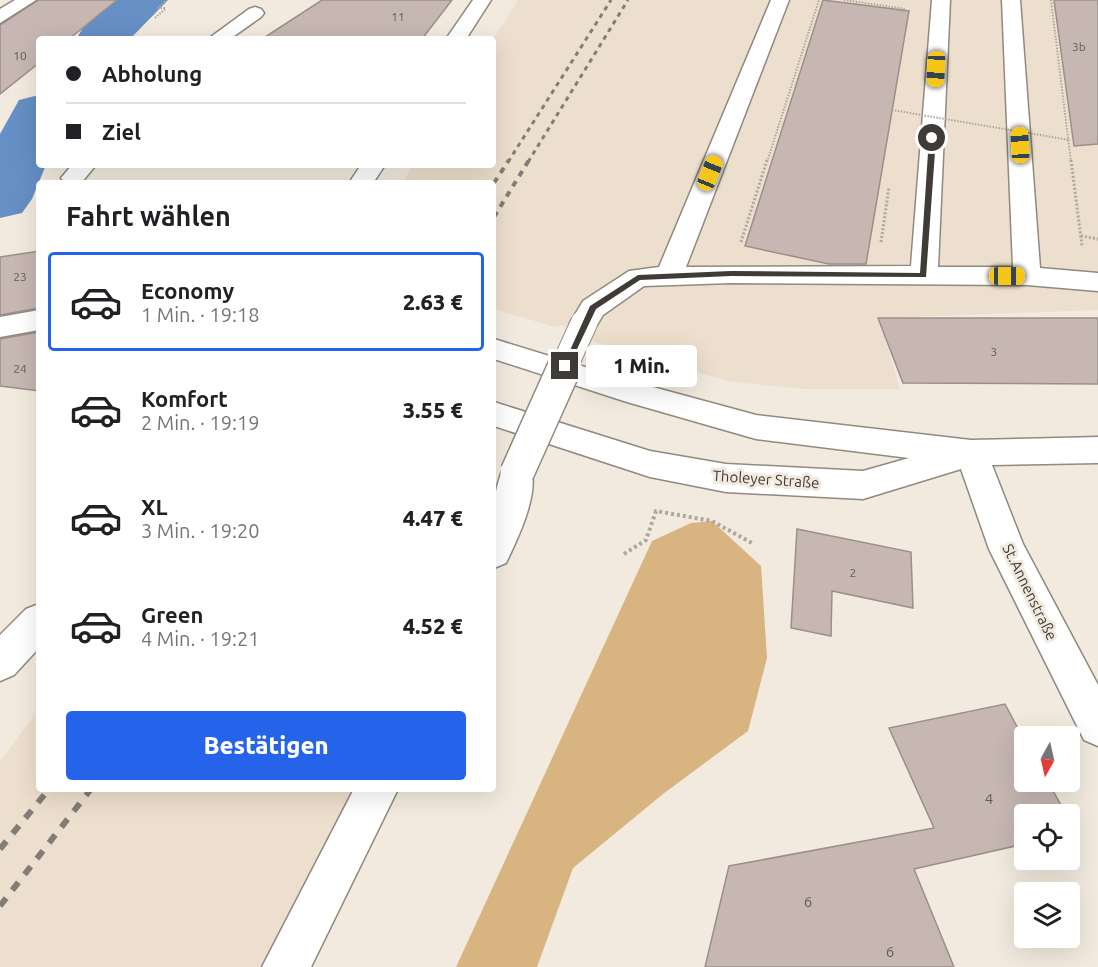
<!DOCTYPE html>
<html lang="de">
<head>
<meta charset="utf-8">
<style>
  body { margin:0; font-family:Ubuntu,sans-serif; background:#f2f2f2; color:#202124; height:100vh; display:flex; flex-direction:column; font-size:22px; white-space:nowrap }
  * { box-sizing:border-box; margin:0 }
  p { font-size:20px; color:#757577 }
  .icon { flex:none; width:33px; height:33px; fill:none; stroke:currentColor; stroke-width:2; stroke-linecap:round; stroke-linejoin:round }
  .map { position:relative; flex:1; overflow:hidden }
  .panel { position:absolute; left:36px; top:180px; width:460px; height:612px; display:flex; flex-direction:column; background:#fff; border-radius:6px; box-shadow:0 6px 24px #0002 }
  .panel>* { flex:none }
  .hud { position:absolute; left:36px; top:36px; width:460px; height:132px; border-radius:6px; box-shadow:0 6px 24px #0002; display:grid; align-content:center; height:132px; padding:0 30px; background:#fff }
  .needle { width:39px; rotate:188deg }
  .buttons { position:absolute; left:1014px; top:726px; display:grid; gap:12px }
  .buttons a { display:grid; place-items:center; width:66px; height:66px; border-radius:6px; background:#fff; box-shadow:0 6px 24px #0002; font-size:30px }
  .end { position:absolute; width:27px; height:27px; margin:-14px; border:8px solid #3f3c37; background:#fff; box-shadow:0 0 0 3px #fff }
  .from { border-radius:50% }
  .bubble { position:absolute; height:42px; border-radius:6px; background:#fff; box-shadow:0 6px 24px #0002; font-size:20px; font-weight:800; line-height:42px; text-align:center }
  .car { position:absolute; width:18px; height:36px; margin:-18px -9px; border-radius:8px; box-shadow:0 0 4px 2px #0007; background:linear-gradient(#f5c518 24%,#345 0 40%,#f5c518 0 76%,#345 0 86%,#f5c518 0) }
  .hud b { display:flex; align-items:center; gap:21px; height:57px; font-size:22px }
  .hud b+b { border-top:2px solid #e0e0e0 }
  .hud i { width:15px; height:15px; background:#202124 }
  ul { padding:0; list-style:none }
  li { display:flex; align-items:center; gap:18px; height:99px; margin:0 12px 9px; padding:0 18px; border:3px solid transparent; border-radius:6px }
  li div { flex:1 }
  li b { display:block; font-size:22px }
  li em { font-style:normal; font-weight:800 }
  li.active { border-color:#2563eb }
  li>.icon { width:54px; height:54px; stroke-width:1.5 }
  h2 { padding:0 30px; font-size:27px; line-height:72px }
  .action { display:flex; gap:12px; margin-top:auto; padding:12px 30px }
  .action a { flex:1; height:69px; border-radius:6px; background:#2563eb; color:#fff; font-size:24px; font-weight:800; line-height:69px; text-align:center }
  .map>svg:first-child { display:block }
  .built { fill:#eddfcd }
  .green { fill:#d8b481 }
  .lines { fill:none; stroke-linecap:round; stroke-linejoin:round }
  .river { fill:#668fc5; fill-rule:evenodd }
  .building { fill:#c6b7b3; stroke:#9c8e89; stroke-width:1.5 }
  .minor-casing { stroke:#91897f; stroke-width:3 }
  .major-casing { stroke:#91897f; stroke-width:3 }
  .path-far2 { stroke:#ada79e; stroke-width:2; stroke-dasharray:1.5 1.5; stroke-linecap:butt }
  .path-far1 { stroke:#ada79e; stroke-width:3; stroke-dasharray:2 2; stroke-linecap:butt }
  .path { stroke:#ada79e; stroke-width:4; stroke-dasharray:3 3; stroke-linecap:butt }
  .minor { fill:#fff; fill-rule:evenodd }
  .major { fill:#fff; fill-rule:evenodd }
  .rail-far2 { stroke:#827d76; stroke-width:3; stroke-dasharray:4.5 4.5; stroke-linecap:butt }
  .rail-far1 { stroke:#827d76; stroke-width:4; stroke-dasharray:6 6; stroke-linecap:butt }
  .rail { stroke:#827d76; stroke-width:6; stroke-dasharray:10 10; stroke-linecap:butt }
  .minor-bridge-far1-casing { stroke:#91897f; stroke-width:28; stroke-linecap:butt }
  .minor-bridge-casing { stroke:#91897f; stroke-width:36; stroke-linecap:butt }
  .path-bridge { stroke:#ada79e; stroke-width:2; stroke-dasharray:1.5 1.5; stroke-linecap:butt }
  .minor-bridge-far1 { stroke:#fff; stroke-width:26 }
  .minor-bridge { stroke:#fff; stroke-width:33 }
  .route { fill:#3f3c37 }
  .labels { text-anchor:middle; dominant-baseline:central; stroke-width:6; stroke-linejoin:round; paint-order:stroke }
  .number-label { font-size:12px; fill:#615b56 }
  .street-label { font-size:15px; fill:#3f3c37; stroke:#f2eade }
  .near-number-label { font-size:15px; fill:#615b56 }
</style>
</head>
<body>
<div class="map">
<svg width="1098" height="967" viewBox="0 0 1098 967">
  <rect width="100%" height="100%" fill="#f2eade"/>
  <!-- built -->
  <g class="built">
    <path d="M518,0h580v310l-219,8 21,71h-95l-73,-7 -144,-42 -26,-15 -7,2 -61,-18v-126h-92l11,-18h81l-1,-126z"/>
    <path d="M39,709v80h319l-93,178h-265v-206z"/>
  </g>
  <!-- green -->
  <path class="green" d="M712,521l49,45 6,92 -19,73 -85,63 -90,74 -36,99h-81l196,-426 39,-18z"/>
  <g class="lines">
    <!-- river -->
    <g class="river">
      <path d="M116,0h52l-38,39h-54l7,-11z"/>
      <path d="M39,95v70h7l-14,34 -10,14 -22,5v-84l19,-34z"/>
    </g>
  </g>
  <!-- building -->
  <g class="building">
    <path d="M38,0h79l-48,39h-30v24l-39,31v-69z"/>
    <path d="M322,0h130l-30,39h-160z"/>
    <path d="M823,0l86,11 -43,253h-37l-84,-18z"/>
    <path d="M1054,0h44v144l-24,2z"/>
    <path d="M39,251v57l-39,7v-58z"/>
    <path d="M878,318h220v66l-195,-1z"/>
    <path d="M39,332v59l-39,-5v-47z"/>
    <path d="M797,529l114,23 2,56 -81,-17 -1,45 -40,-8z"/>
    <path d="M1005,704l19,36v42h24l18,32h-42v30l-110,25 40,98h-249l24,-101 205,-38 -45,-100z"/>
  </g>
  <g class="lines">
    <!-- minor casing -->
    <g class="minor-casing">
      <g id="minor">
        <path d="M15,0h21l-36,23v-14z"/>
        <path d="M771,0h18l-103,267 225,-1 21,-266h18l-12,267h75l-11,-267h18l20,268 58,5v18l-71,-6 -296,-2 -87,3 -41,29 -9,15 -10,3 -10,-3 -4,-7 13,-22 46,-30 30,-4z"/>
        <path d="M255,7l6,2 3,4 -3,4 -31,22h-22l41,-30z"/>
        <path d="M72,165h24l-15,18h-16l-4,-5z"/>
        <path d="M39,310v20l-39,7v-20z"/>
        <path d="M517,460l12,4c13,25 -11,74 -23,99l-12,5c-4,-32 -3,-75 11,-104z"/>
        <path d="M354,789h44l-87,178h-49z"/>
      </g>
    </g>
    <!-- major casing -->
    <g class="major-casing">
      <g id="major">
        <path d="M473,0h18l-25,39h-20z"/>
        <path d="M361,165h24l-12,18h-24z"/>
        <path d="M494,339l133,41 129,35 215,25 127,-3v26l-106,2 31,79 75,141v61l-14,-6 -95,-191 -28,-80 -98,30 -137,-7 -76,-15 -156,-51v-24l156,49 76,13 137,7 46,-13 -153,-19 -129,-37 -133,-43z"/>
        <path d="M39,604v44l-25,27 -14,6v-46l26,-26z"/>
      </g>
    </g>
    <!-- path-far2 -->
    <g class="path-far2">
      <path d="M844,0l62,9"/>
      <path d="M1051,0l20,162"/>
      <path d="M165,8h-7l8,-8"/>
      <path d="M155,18l10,-9"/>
      <path d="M767,162l52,-162"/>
    </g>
    <!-- path-far1 -->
    <g class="path-far1">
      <path d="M1071,160l11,86"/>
      <path d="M1081,236l17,3"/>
      <path d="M741,242l26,-82"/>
      <path d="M881,242l8,-55"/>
    </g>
    <!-- path -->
    <path class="path" d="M624,554l22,-14 10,-29 56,10 40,22"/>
    <!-- minor -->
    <use href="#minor" class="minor"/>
    <!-- major -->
    <use href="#major" class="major"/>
    <!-- rail-far2 -->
    <g class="rail-far2">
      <path d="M508,162l103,-162"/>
      <path d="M528,162l100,-162"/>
    </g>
    <!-- rail-far1 -->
    <g class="rail-far1">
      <path d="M494,183l15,-23"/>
      <path d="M494,217l35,-57"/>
    </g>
    <!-- rail -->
    <g class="rail">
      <path d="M0,849l49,-60"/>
      <path d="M0,906l91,-117"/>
    </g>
    <!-- minor-bridge-far1 casing -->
    <g class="minor-bridge-far1-casing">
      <path id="minor-bridge-far1" d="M564,367l20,-44"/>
    </g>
    <!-- minor-bridge casing -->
    <g class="minor-bridge-casing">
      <path id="minor-bridge" d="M517,473l48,-107"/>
    </g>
    <!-- path-bridge -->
    <path class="path-bridge" d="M892,110l178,30"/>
    <!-- minor-bridge-far1 -->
    <use href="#minor-bridge-far1" class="minor-bridge-far1"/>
    <!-- minor-bridge -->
    <use href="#minor-bridge" class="minor-bridge"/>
  </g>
  <!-- route -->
  <path class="route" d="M932,136l4,2 -10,139 -195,-1 -91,4 -44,29 -28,59h-6l28,-62 48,-31 93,-4 189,2 9,-135z"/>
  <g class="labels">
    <!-- number labels -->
    <g class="number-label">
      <text x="398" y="16">11</text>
      <text x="1079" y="46">3b</text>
      <text x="20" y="55">10</text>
      <text x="20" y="276">23</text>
      <text x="994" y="351">3</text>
      <text x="20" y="368">24</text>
      <text x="853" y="572">2</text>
    </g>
    <!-- street labels -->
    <g class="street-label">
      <text transform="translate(766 479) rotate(4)">Tholeyer Straße</text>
      <text transform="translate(1030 592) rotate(64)">St.Annenstraße</text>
    </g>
    <!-- near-number labels -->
    <g class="near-number-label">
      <text x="989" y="798">4</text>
      <text x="808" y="901">6</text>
      <text x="890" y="951">6</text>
    </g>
  </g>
</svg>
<div class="buttons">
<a><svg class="needle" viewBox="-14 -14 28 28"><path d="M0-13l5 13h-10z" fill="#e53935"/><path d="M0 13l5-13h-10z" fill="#757577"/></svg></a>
<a><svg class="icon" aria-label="locate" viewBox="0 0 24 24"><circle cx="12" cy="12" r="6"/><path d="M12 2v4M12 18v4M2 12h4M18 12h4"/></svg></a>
<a><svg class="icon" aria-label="layers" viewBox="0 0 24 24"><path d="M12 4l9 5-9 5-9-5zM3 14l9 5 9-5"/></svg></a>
</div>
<i class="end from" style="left:932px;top:138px"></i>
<i class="end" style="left:565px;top:366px"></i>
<div class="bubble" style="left:586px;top:345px;width:111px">1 Min.</div>
<i class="car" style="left:936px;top:69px;rotate:183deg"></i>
<i class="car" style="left:1020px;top:145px;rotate:357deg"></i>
<i class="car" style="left:710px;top:173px;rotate:22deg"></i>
<i class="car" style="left:1007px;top:276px;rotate:90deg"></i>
<div class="hud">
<b><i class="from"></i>Abholung</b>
<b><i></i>Ziel</b>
</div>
<section class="panel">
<h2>Fahrt wählen</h2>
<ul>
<li class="active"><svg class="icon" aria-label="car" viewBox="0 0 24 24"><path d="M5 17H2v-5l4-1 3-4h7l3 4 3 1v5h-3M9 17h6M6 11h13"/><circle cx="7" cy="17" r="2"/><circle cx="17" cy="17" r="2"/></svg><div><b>Economy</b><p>1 Min. · 19:18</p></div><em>2.63 €</em></li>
<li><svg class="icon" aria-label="car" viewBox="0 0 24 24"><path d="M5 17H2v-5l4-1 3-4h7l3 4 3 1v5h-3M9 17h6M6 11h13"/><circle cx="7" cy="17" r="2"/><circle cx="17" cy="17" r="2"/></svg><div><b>Komfort</b><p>2 Min. · 19:19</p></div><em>3.55 €</em></li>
<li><svg class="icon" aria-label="car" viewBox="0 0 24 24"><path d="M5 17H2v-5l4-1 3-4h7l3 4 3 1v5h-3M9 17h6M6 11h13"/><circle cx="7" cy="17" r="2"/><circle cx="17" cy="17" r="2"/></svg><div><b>XL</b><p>3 Min. · 19:20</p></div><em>4.47 €</em></li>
<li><svg class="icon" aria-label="car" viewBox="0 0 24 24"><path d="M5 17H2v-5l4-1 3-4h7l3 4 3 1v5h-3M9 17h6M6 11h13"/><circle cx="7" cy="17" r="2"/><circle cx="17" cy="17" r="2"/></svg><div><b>Green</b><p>4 Min. · 19:21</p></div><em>4.52 €</em></li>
</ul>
<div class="action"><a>Bestätigen</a></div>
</section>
</div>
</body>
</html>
